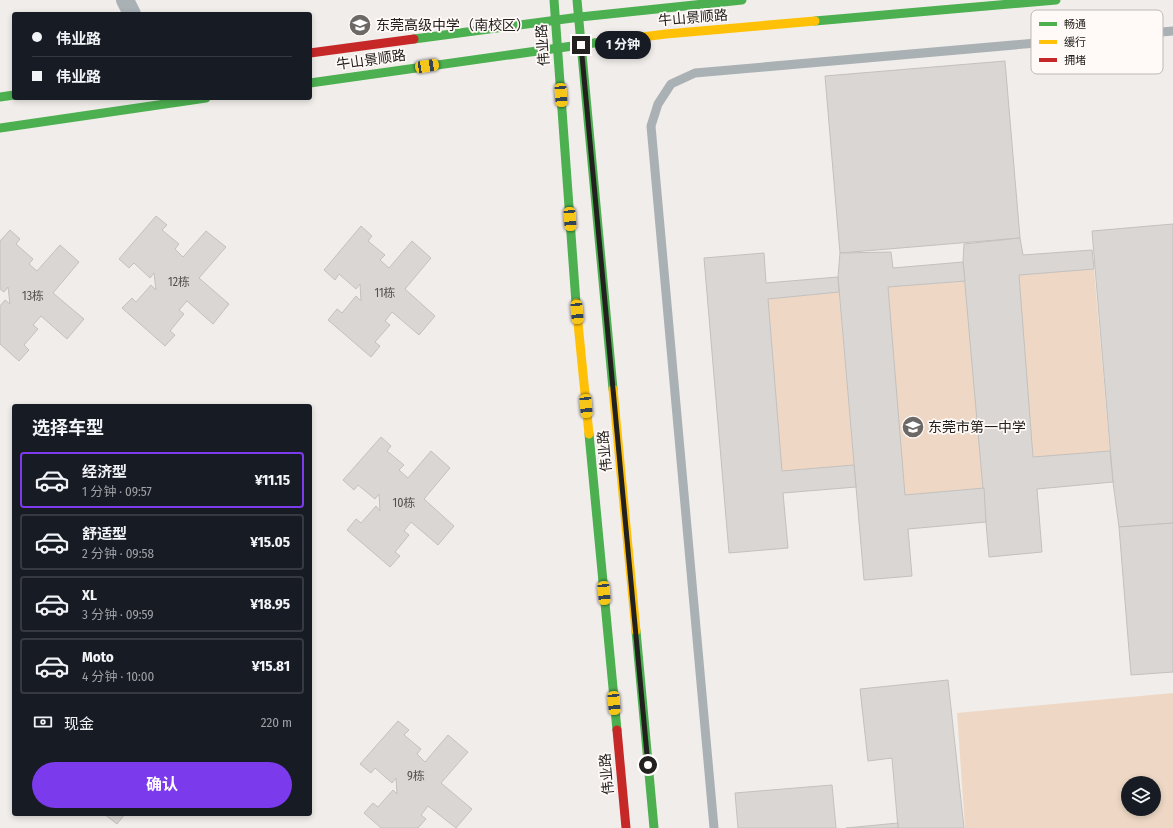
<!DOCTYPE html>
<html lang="zh">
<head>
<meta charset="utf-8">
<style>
  body { margin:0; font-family:"Fira Sans Condensed","Noto Sans SC",sans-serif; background:#242831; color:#f1f3f6; height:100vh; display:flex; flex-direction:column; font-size:15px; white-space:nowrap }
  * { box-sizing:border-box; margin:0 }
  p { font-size:13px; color:#9ea1a6 }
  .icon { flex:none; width:22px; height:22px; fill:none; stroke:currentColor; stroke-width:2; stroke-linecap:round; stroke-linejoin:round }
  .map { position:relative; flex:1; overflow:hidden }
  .panel { position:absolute; left:12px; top:404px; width:300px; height:412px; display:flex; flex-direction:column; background:#171b24; border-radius:4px; box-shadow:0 2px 6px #0003 }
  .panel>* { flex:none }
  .top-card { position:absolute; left:12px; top:12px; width:300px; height:88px; border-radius:4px; box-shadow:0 2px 6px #0003; display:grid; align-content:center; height:88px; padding:0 20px; background:#171b24 }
  .tools { position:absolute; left:1121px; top:776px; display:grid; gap:8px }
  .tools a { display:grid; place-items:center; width:40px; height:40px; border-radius:50%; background:#171b24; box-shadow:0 2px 6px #0003; font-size:20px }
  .end { position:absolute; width:18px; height:18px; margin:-9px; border:5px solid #23211f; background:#fff; box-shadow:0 0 0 2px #fff }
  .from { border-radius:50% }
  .bubble { position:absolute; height:28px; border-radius:14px; background:#171b24; box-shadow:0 2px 6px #0003; font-size:13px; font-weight:700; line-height:28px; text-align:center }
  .car { position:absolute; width:12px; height:24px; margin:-12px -6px; border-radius:5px; box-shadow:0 0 3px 1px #0007; background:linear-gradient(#f5c518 24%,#345 0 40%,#f5c518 0 76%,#345 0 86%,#f5c518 0) }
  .top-card b { display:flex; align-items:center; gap:14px; height:38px; font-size:15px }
  .top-card b+b { border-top:1px solid #363941 }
  .top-card i { width:10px; height:10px; background:#f1f3f6 }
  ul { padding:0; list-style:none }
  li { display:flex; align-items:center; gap:12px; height:56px; margin:0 8px 6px; padding:0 12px; border:2px solid #363941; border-radius:4px }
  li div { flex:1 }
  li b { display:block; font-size:15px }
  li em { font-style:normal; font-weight:700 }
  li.on { border-color:#7c3aed }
  li>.icon { width:36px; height:36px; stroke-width:1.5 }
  h2 { padding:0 20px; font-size:18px; line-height:48px }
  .pay { display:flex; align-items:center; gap:10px; height:44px; padding:0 20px; font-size:15px }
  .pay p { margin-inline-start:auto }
  .cta { display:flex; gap:8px; margin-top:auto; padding:8px 20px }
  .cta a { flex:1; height:46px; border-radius:24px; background:#7c3aed; color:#fff; font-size:16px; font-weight:700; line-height:46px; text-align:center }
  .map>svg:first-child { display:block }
  .green { fill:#eed8c5; fill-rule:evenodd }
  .building { fill:#dad6d4; stroke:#c3c0bd }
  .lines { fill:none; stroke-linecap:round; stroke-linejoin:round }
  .lane { stroke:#aab1b4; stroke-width:9 }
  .street { stroke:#aab1b4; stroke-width:18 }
  .fast { stroke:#4caf50; stroke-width:9 }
  .slow { stroke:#ffc107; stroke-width:9 }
  .jam { stroke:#c62828; stroke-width:9 }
  .route { stroke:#23211f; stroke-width:5 }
  .labels { text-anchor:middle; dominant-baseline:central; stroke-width:3.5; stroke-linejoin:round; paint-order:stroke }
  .number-label { font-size:12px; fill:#53504e }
  .street-label { font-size:14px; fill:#23211f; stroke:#fffaf7 }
  .poi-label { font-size:14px; fill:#23211f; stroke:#fffaf7; text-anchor:start }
  .key { fill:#fffaf7; stroke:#bdb9b6; stroke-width:1 }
  .key-label { font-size:11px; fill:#23211f }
</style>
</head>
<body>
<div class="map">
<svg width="1173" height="828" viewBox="0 0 1173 828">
  <rect width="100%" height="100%" fill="#f1edea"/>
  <!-- green -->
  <g class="green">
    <path d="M1094,269l16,182 -77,6 -14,-182z"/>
    <path d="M965,281l19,207 -79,7 -17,-208z"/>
    <path d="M839,292l15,173 -72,6 -14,-172z"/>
    <path d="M1173,693v135h-208l-8,-115zM1128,783h26v26h-26z"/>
  </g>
  <!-- building -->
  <g class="building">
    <path d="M1005,61l15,177 -180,15 -15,-177z"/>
    <path d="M156,216l11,9 -5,5 17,14 -4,5 8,8 23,-26 20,16 -27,31 30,26 -16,20 -26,-23 -8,9 5,4 -14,17 5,4 -10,11 -43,-38 10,-10 4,4 15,-17 5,5 -2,-17 -4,5 -16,-15 -5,5 -10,-9z"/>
    <path d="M1173,224v299l-54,4 -6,-45 -21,-251z"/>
    <path d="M361,226l11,10 -4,5 17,14 -5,5 9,8 23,-27 19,17 -26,31 30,27 -16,19 -27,-23 -7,9 5,4 -15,17 5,4 -9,11 -43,-37 9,-11 5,4 14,-17 5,5 -1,-17 -4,5 -17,-15 -4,6 -11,-10z"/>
    <path d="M10,230l10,9 -4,5 17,15 -4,5 8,7 23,-26 19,17 -26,31 31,26 -17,20 -26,-23 -8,9 5,4 -14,16 5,5 -10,11 -19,-17v-38l5,-6 5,4 -2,-17 -4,5 -4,-3v-48z"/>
    <path d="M1020,238l3,17 69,-5 2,19 -75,6 14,182 77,-6 3,31 -76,7 5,63 -53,5 -26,-295 1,-18z"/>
    <path d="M891,252l2,16 70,-6 2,19 -77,6 17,208 79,-7 2,34 -78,7 4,47 -48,4 -26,-303 2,-24z"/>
    <path d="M764,253l2,30 72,-6 1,15 -71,7 14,172 72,-6 2,22 -73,6 5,55 -59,5 -25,-295z"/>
    <path d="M381,437l10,9 -4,5 17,14 -5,5 9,8 23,-27 19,17 -26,31 30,27 -16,19 -27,-23 -7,9 5,4 -14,17 5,4 -10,11 -43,-37 9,-11 5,4 15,-17 4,5 -1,-17 -4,5 -17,-14 -4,5 -11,-10z"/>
    <path d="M1173,523v149l-42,3 -12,-148z"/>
    <path d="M948,680l16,148h-66l-6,-70 -24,3 -8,-72z"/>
    <path d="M398,721l11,9 -5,5 17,14 -4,5 8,8 23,-27 20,17 -27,31 31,26 -16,19 -28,-22 -7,9 5,4 -8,9h-37l-17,-15 9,-10 5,4 15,-17 4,4 -1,-16 -4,5 -17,-15 -4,5 -11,-9z"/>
    <path d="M832,785l4,43h-98l-3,-35z"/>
    <path d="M104,814h21l-8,10z"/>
    <path d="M898,823v5h-52z"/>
  </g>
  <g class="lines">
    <!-- lane -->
    <path class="lane" d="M714,828l-63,-702 7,-22 13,-20 24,-11 478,-42"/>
    <!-- street -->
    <path class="street" d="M125,0l7,14"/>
    <!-- fast -->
    <g class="fast">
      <path d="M554,0l22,303"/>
      <path d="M577,0l36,389"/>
      <path d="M815,21l241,-21"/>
      <path d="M414,39l166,-22 162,-17"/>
      <path d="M310,83l291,-41"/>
      <path d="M0,97l14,-2"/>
      <path d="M0,128l206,-30"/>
      <path d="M589,434l28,296"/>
      <path d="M636,631l18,197"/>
    </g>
    <!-- slow -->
    <g class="slow">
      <path d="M601,42l65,-8 149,-13"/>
      <path d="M576,303l13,131"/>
      <path d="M613,389l23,242"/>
    </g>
    <!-- jam -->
    <g class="jam">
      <path d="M310,53l104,-14"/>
      <path d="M617,730l9,98"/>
    </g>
  </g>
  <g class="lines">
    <!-- route -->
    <path class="route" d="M581,45l67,720"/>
  </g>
  <!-- icons -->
  <defs>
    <g id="school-disc" transform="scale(1.15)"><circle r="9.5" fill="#6b6866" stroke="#fffaf7"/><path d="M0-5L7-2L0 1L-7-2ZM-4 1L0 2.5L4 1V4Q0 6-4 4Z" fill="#fff"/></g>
  </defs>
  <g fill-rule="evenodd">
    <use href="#school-disc" x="360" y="25"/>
    <use href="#school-disc" x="913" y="427"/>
  </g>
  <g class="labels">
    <!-- number labels -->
    <g class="number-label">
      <text x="179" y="282">12栋</text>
      <text x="385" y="293">11栋</text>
      <text x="33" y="296">13栋</text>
      <text x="404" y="503">10栋</text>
      <text x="416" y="776">9栋</text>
    </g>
    <!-- street labels -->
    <g class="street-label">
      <text transform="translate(693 18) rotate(-5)">牛山景顺路</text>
      <text transform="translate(543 45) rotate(-94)">伟业路</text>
      <text transform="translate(371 60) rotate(-8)">牛山景顺路</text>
      <text transform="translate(605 451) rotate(-95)">伟业路</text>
      <text transform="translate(607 774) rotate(-95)">伟业路</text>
    </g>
    <!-- poi labels -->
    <g class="poi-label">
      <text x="376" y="25">东莞高级中学（南校区）</text>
      <text x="928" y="427">东莞市第一中学</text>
    </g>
  </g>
  <!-- legend -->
  <rect x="1031" y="10" width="132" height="64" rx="6" class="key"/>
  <rect x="1039" y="22" width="18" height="4" fill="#4caf50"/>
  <rect x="1039" y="40" width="18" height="4" fill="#ffc107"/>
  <rect x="1039" y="58" width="18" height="4" fill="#c62828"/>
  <g class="key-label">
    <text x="1064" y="28">畅通</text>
    <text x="1064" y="46">缓行</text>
    <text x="1064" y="64">拥堵</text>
  </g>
</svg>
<div class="tools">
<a><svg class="icon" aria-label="layers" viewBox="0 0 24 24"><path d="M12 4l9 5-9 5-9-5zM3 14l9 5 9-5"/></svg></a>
</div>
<i class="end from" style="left:648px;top:765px"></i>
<i class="end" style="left:581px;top:45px"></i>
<div class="bubble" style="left:595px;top:31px;width:56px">1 分钟</div>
<i class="car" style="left:427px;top:66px;rotate:81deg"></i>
<i class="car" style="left:561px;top:95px;rotate:176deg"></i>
<i class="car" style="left:570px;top:219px;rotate:176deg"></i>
<i class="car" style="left:577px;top:312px;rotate:175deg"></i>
<i class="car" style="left:586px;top:406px;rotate:175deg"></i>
<i class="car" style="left:604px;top:593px;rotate:175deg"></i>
<i class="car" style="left:614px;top:703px;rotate:175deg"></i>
<div class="top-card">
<b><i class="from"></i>伟业路</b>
<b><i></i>伟业路</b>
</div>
<section class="panel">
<h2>选择车型</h2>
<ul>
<li class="on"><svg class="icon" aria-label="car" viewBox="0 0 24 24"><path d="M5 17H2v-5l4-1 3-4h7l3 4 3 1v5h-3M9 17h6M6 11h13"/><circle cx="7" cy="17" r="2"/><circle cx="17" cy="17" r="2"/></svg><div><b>经济型</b><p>1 分钟 · 09:57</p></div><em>¥11.15</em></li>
<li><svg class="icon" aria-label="car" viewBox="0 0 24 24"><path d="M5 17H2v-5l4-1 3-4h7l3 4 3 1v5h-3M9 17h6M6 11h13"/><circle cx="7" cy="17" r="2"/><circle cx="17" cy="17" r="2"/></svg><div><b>舒适型</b><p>2 分钟 · 09:58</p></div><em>¥15.05</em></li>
<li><svg class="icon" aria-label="car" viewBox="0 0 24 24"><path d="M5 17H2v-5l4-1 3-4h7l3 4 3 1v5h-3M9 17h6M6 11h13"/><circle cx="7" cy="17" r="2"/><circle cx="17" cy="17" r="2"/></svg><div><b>XL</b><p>3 分钟 · 09:59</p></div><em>¥18.95</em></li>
<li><svg class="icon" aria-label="car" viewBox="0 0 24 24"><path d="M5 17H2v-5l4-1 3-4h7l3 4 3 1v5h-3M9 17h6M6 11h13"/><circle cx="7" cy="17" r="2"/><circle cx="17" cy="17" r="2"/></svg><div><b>Moto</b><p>4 分钟 · 10:00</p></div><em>¥15.81</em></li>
</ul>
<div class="pay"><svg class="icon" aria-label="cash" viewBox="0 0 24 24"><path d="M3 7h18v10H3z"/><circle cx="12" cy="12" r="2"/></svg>现金<p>220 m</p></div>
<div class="cta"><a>确认</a></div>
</section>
</div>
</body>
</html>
